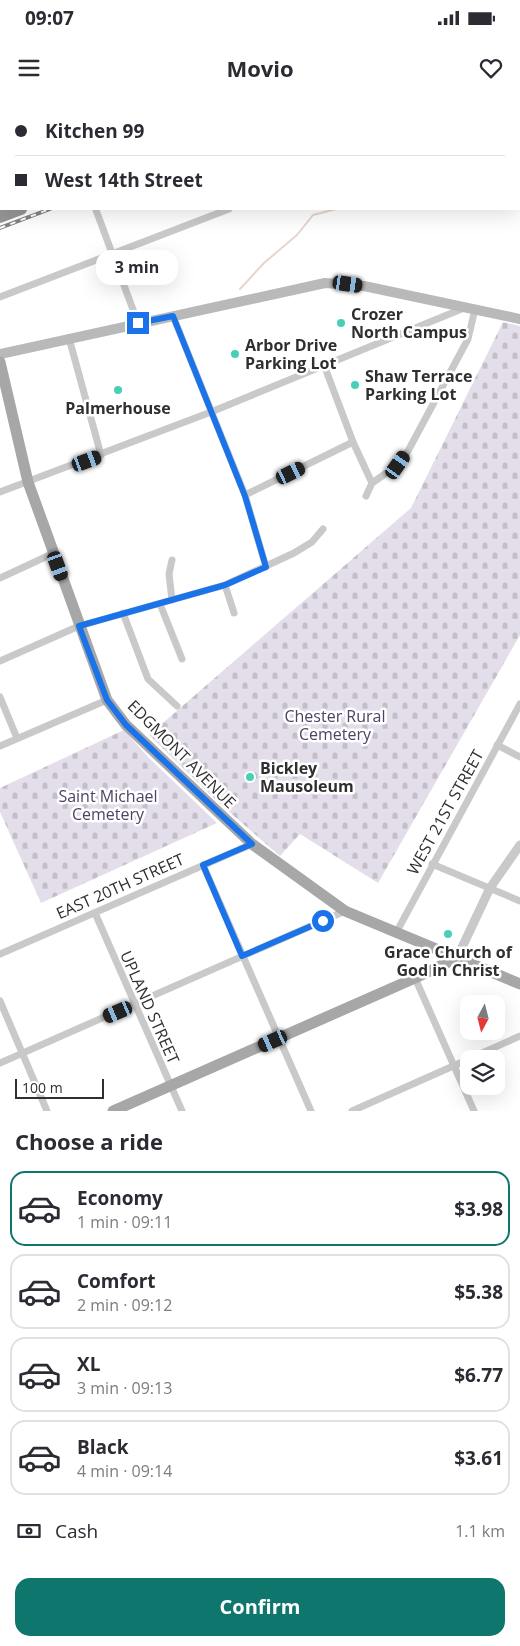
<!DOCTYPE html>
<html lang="en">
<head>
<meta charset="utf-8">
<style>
  body { margin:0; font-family:"Open Sans",sans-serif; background:#f2f2f3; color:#2b2b33; height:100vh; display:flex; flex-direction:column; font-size:19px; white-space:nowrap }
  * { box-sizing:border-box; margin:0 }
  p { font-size:16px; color:#7c7c81 }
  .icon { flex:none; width:28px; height:28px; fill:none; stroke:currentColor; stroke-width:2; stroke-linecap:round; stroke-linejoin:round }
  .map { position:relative; height:1011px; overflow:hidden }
  .drawer { display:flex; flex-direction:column; background:#fff; flex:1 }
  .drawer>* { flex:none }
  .guide { position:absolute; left:0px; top:0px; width:520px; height:110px; box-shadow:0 5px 20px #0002; display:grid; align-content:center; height:110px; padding:0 15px; background:#fff }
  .needle { width:32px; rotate:187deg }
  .controls { position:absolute; left:460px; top:895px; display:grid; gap:10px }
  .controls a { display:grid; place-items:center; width:45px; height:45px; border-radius:10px; background:#fff; box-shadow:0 5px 20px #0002; font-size:25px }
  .scale { position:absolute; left:15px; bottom:12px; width:89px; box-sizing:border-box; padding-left:5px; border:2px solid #2f2f2f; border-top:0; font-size:14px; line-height:18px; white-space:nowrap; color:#2f2f2f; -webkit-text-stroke:4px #fff; paint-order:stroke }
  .end { position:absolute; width:22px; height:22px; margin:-11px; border:6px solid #1a73e8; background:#fff; box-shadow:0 0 0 2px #fff }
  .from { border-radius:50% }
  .bubble { position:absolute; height:35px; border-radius:15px; background:#fff; box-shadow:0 5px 20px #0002; font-size:16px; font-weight:700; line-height:35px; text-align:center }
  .car { position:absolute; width:15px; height:30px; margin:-15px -8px; border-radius:6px; box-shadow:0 0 4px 1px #0007; background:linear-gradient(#222 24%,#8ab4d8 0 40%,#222 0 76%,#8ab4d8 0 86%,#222 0) }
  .guide b { display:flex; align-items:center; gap:18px; height:48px; font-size:19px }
  .guide b+b { border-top:1px solid #e1e1e2 }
  .guide i { width:12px; height:12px; background:#2b2b33 }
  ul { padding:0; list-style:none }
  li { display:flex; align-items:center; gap:15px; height:75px; margin:0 10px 8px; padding:0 5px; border:2px solid #e1e1e2; border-radius:15px }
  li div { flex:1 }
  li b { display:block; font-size:19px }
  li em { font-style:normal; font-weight:700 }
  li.selected { border-color:#0f766e }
  li>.icon { width:45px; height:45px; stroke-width:1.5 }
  h2 { padding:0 15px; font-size:22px; line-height:60px }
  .pay { display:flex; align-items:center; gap:12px; height:55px; padding:0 15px; font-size:19px }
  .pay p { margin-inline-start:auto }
  .button { display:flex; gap:10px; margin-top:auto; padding:10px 15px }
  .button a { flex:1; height:58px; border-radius:15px; background:#0f766e; color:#fff; font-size:20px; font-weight:700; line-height:58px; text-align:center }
  .status { display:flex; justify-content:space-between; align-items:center; height:35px; padding:0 25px; background:#fff; direction:ltr }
  .status svg { height:14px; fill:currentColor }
  header { display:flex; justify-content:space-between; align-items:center; height:65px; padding:0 15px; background:#fff; font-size:22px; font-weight:700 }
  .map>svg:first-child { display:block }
  .cemetery { fill:url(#cemetery-stones) }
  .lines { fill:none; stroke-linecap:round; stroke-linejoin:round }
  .stream { stroke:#e8d4cd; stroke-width:2 }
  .minor { stroke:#c9c9c9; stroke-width:7 }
  .tertiary { stroke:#c9c9c9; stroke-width:9 }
  .secondary { stroke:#b9b9b9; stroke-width:10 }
  .primary { stroke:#a7a7a7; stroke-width:11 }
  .motorway { stroke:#969696; stroke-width:12 }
  .rail-casing { stroke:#848484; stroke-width:4 }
  .rail { stroke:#fff; stroke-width:2; stroke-dasharray:5.5; stroke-linecap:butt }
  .route { stroke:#1a73e8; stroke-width:6 }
  .poi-dot { fill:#47d0b7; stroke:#fff; stroke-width:2 }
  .labels { text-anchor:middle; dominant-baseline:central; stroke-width:5; stroke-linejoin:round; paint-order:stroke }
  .poi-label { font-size:16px; font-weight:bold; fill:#2f2f2f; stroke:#fff; text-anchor:start }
  .park-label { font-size:16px; fill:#514165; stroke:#fff }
  .street-label { font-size:16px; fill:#2f2f2f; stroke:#fff }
</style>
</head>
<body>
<div class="status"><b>09:07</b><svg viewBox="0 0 49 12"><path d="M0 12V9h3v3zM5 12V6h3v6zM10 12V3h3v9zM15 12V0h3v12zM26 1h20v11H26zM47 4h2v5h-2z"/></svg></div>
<header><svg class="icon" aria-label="menu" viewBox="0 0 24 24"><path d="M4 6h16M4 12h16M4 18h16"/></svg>Movio<svg class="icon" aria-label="heart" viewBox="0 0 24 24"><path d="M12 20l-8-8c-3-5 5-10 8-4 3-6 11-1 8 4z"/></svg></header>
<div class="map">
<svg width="520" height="1011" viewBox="0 0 520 1011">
  <defs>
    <pattern id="cemetery-stones" width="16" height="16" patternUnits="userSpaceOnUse" patternTransform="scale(1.25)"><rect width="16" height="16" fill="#e3deea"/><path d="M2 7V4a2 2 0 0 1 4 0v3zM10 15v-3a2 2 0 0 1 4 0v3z" fill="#c3bfc9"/></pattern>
  </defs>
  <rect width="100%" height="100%" fill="#fff"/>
  <!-- cemetery -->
  <g class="cemetery">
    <path d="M503,222l17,4v309l-142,248 -78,-49 -20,22 -61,-53 -70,-68 262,-227z"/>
    <path d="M124,630l24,27 69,66 -176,80 -41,-91v-24z"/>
  </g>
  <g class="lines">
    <!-- stream -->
    <path class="stream" d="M240,189l24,-26 33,-28 16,-20 23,-6"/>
    <!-- minor -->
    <g class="minor">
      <path d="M52,0v1"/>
      <path d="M96,110l42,113"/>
      <path d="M0,197l229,-88"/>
      <path d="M173,216l72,179 21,72"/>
      <path d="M69,238l32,117"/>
      <path d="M324,265l29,77 19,41"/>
      <path d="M0,392l211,-80 253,-104"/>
      <path d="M245,395l108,-53"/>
      <path d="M366,396l6,-13 26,-18 10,-14 60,-112 7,-30"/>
      <path d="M172,460l-3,14 3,26"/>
      <path d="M0,478l54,-25"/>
      <path d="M225,485l9,28"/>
      <path d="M160,504l22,55"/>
      <path d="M123,513l25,66 29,27"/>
      <path d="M0,561l79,-35 146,-41 69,-32 18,-11 11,-13"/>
      <path d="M0,597l17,41"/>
      <path d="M497,645l23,12"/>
      <path d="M0,646l107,-46"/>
      <path d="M432,764l88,37"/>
      <path d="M203,765l108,246"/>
      <path d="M95,813l87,198"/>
      <path d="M396,833l124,-229"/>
      <path d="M0,854l252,-110"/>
      <path d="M415,878l59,133"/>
      <path d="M0,901l47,110"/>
      <path d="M469,959l51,-23"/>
      <path d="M0,963l345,-152"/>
      <path d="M352,1011l117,-52"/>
    </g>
    <!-- tertiary -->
    <g class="tertiary">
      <path d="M180,1l4,-1"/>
      <path d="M0,72h1"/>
      <path d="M457,858l33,-70 30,-43"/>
    </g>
    <!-- secondary -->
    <path class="secondary" d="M0,254l325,-71 39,3 156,33"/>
    <!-- primary -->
    <g class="primary">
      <path d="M0,262l28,120 79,218 19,25 126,119 93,67 175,73"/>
      <path d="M113,1011l302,-133 42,-20"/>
    </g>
    <!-- motorway -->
    <g class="motorway">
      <path d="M241,1l3,-1"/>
      <path d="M280,1l3,-1"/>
      <path d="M299,1l3,-1"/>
      <path d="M0,93l1,-1"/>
      <path d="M0,105h1"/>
      <path d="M0,117l21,-8"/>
    </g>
    <!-- rail casing -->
    <g class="rail-casing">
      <g id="rail">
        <path d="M326,1l3,-1"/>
        <path d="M339,1l3,-1"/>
        <path d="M372,1l4,-1"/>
        <path d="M391,1l2,-1"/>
        <path d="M407,1l2,-1"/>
        <path d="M0,128l50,-19"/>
      </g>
    </g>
    <!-- rail -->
    <use href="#rail" class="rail"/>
  </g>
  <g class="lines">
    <!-- route -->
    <path class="route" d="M138,223l35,-7 72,180 21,71 -41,18 -146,41 28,74 19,25 126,119 -49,21 39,91 81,-35"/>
  </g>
  <!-- markers -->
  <g class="poi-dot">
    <circle cx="341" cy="223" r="5"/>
    <circle cx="235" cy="254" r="5"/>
    <circle cx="355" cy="285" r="5"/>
    <circle cx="118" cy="290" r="5"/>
    <circle cx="250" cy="677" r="5"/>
    <circle cx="448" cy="834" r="5"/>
  </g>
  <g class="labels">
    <!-- poi labels -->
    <g class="poi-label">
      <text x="351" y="214">Crozer<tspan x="351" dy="18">North Campus</tspan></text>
      <text x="245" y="245">Arbor Drive<tspan x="245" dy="18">Parking Lot</tspan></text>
      <text x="365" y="276">Shaw Terrace<tspan x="365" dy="18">Parking Lot</tspan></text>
      <text x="118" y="308" text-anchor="middle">Palmerhouse</text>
      <text x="260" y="668">Bickley<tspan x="260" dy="18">Mausoleum</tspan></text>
      <text x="448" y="852" text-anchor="middle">Grace Church of<tspan x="448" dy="18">God in Christ</tspan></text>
    </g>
    <!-- park labels -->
    <g class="park-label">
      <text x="335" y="616">Chester Rural<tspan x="335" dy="18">Cemetery</tspan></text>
      <text x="108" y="696">Saint Michael<tspan x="108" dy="18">Cemetery</tspan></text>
    </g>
    <!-- street labels -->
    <g class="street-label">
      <text transform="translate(182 654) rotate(45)">EDGMONT AVENUE</text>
      <text transform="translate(445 712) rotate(-61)">WEST 21ST STREET</text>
      <text transform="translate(120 786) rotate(-24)">EAST 20TH STREET</text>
      <text transform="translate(150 907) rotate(66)">UPLAND STREET</text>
    </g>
  </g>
</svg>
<div class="controls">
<a><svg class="needle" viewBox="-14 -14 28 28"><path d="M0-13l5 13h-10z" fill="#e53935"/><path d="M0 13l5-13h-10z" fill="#7c7c81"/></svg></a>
<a><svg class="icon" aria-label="layers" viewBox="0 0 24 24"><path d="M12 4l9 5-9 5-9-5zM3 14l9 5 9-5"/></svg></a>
</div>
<div class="scale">100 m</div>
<i class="end from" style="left:323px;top:821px"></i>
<i class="end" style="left:138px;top:223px"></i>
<div class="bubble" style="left:96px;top:150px;width:82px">3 min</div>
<i class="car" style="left:348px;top:184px;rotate:98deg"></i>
<i class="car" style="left:87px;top:361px;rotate:70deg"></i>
<i class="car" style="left:398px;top:365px;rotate:35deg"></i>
<i class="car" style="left:291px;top:373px;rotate:64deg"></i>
<i class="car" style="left:58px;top:466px;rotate:160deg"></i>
<i class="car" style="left:118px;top:912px;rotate:247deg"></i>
<i class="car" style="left:273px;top:941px;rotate:246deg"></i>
<div class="guide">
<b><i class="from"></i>Kitchen 99</b>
<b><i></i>West 14th Street</b>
</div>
</div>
<section class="drawer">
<h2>Choose a ride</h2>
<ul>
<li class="selected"><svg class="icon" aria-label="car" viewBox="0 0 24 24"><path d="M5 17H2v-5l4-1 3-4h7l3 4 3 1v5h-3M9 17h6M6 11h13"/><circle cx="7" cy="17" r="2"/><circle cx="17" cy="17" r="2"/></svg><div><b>Economy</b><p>1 min · 09:11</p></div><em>$3.98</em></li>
<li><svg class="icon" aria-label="car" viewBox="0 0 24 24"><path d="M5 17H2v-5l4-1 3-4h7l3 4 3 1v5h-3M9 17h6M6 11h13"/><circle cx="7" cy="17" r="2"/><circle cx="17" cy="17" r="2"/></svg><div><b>Comfort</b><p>2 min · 09:12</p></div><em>$5.38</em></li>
<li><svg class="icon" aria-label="car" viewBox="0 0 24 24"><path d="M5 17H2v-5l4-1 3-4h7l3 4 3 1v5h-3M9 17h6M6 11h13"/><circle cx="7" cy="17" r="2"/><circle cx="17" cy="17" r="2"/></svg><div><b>XL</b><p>3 min · 09:13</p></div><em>$6.77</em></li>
<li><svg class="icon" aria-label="car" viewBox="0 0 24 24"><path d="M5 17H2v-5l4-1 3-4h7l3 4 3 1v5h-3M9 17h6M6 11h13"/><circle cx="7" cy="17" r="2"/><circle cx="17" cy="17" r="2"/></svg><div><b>Black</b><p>4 min · 09:14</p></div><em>$3.61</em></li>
</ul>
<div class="pay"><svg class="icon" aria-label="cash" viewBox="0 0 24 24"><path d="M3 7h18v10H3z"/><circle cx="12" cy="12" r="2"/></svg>Cash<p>1.1 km</p></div>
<div class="button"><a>Confirm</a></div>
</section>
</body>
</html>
